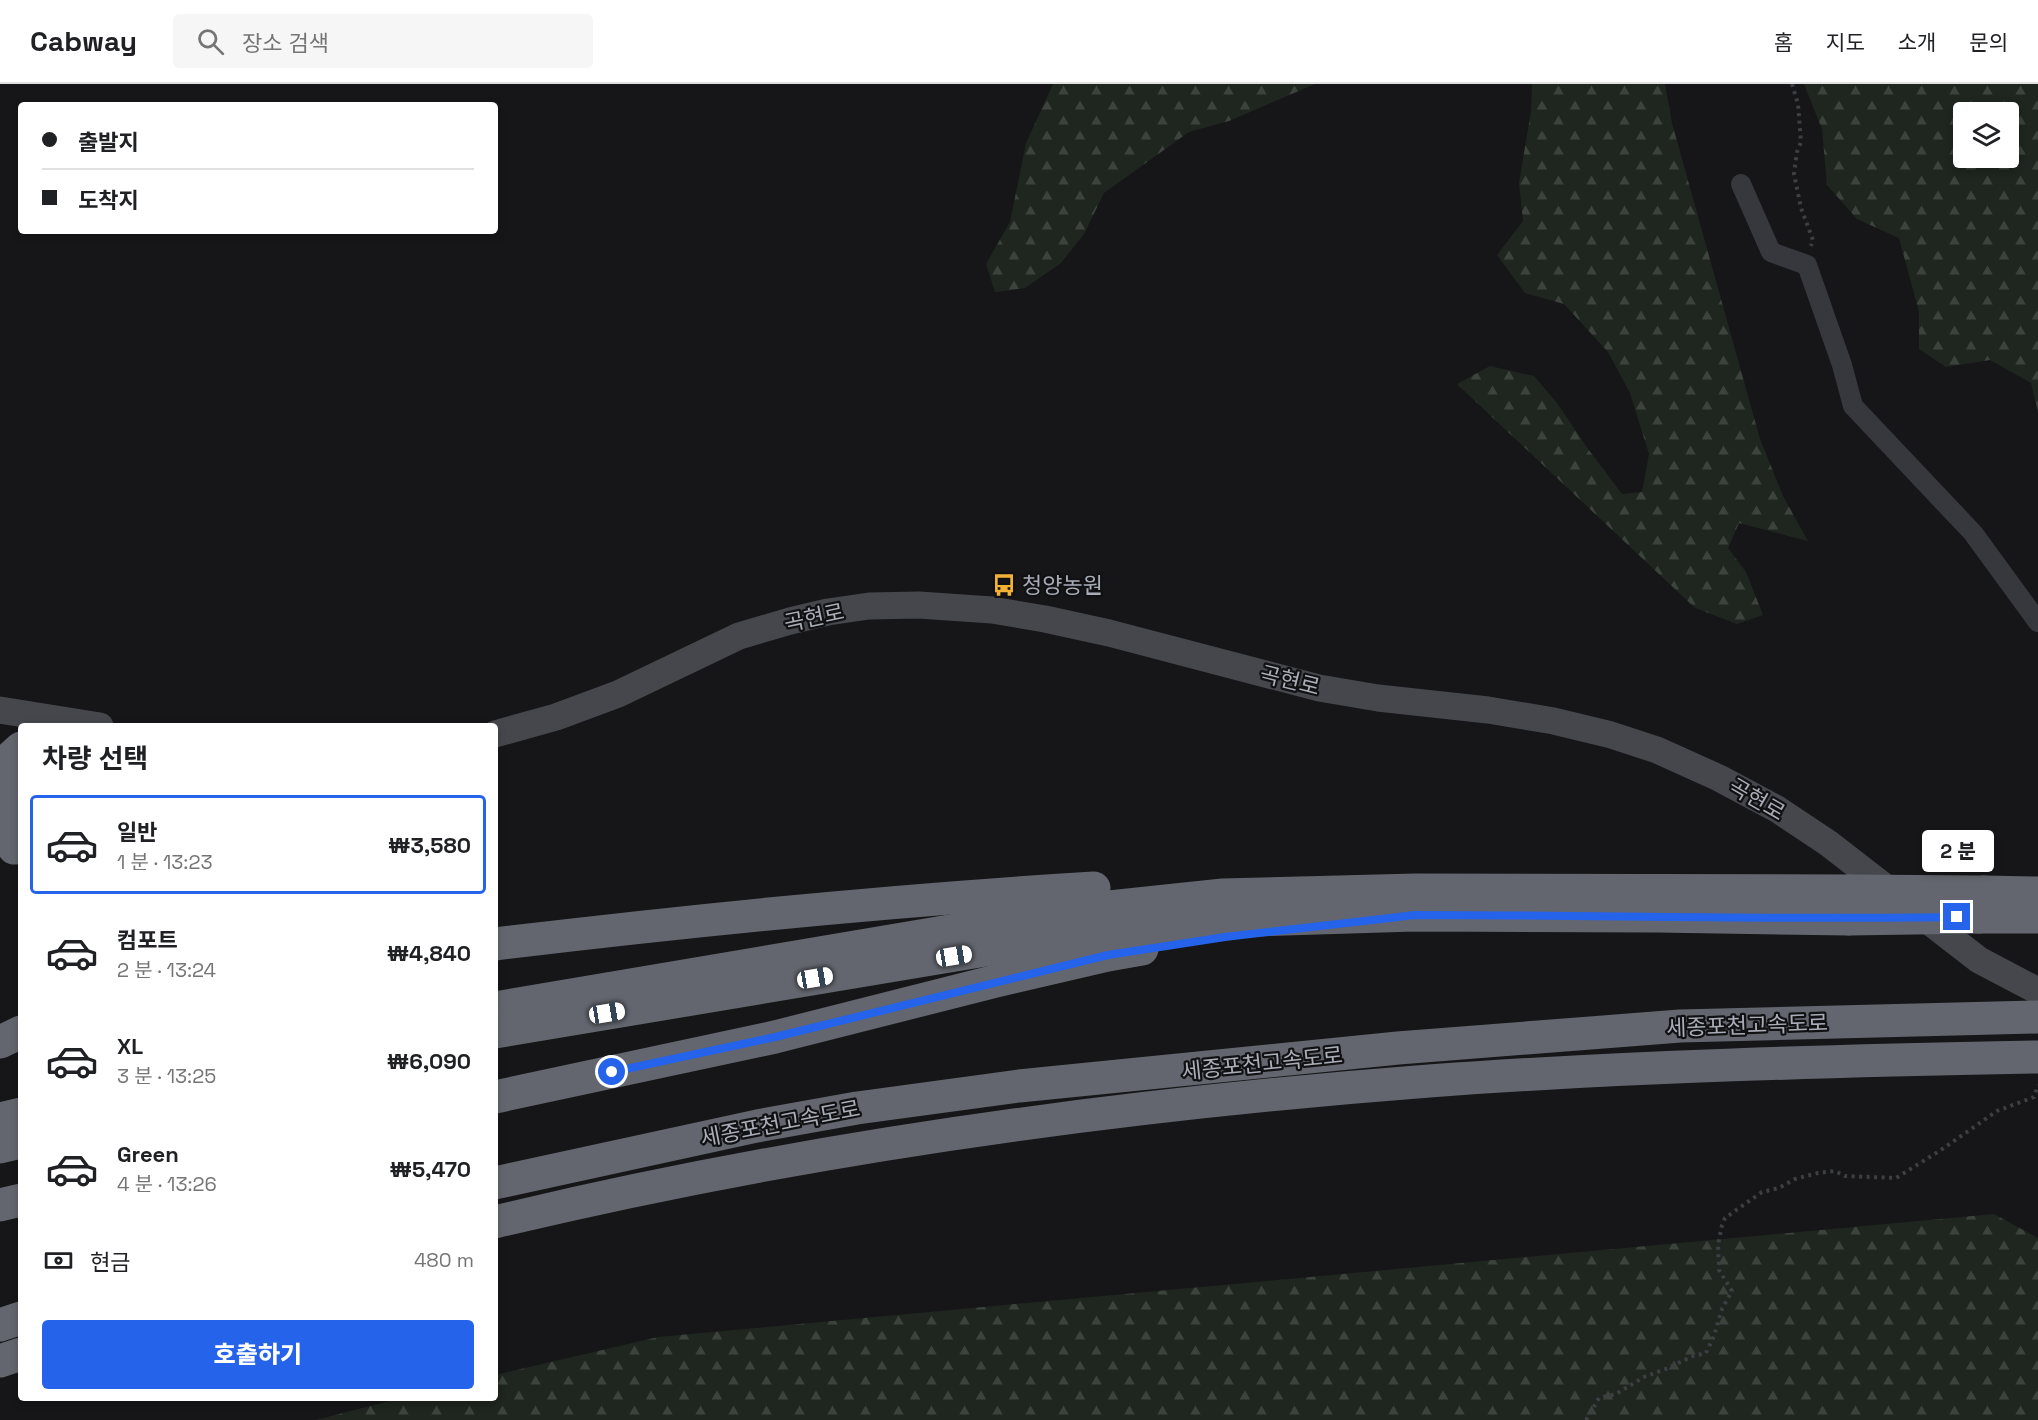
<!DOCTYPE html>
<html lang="ko">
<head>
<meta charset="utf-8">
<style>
  body { margin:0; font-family:"Space Grotesk","Noto Sans KR",sans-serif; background:#f6f6f6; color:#202124; height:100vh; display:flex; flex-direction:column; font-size:22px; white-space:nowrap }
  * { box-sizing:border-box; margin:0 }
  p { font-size:20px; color:#757577 }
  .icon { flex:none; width:33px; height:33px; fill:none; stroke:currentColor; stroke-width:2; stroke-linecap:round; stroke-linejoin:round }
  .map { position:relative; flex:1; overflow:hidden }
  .panel { position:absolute; left:18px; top:639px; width:480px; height:678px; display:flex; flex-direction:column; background:#fff; border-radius:6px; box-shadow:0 3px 9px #0003 }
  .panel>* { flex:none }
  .guide { position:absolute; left:18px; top:18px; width:480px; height:132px; border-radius:6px; box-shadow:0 3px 9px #0003; display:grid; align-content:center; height:132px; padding:0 24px; background:#fff }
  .controls { position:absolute; left:1953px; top:18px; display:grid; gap:12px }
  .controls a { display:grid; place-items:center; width:66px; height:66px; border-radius:6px; background:#fff; box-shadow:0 3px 9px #0003; font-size:30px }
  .end { position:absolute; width:27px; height:27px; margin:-14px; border:8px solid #2563eb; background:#fff; box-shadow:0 0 0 3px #fff }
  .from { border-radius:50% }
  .bubble { position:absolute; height:42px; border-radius:6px; background:#fff; box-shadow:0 3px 9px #0003; font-size:20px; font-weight:800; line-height:42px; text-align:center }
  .car { position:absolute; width:18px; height:36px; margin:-18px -9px; border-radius:8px; box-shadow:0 0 4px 2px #0007; background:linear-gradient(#fff 24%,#345 0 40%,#fff 0 76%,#345 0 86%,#fff 0) }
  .guide b { display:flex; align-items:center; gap:21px; height:57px; font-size:22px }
  .guide b+b { border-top:2px solid #e0e0e0 }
  .guide i { width:15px; height:15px; background:#202124 }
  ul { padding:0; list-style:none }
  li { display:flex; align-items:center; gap:18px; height:99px; margin:0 12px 9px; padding:0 12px; border:3px solid transparent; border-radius:6px }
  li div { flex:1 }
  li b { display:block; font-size:22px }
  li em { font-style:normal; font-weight:800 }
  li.current { border-color:#2563eb }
  li>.icon { width:54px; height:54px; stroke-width:1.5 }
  h2 { padding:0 24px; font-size:27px; line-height:72px }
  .pay { display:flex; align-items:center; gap:15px; height:66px; padding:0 24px; font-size:22px }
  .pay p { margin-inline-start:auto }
  .cta { display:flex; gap:12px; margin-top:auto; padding:12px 24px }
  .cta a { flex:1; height:69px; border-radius:6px; background:#2563eb; color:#fff; font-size:24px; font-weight:800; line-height:69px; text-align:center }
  header { display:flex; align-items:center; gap:36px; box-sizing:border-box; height:84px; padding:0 30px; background:#fff; border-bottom:2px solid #e0e0e0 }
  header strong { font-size:28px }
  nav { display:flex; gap:33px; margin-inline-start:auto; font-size:21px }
  .search { width:420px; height:54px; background:#f6f6f6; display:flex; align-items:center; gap:15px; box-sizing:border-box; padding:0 21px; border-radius:6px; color:#757577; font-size:22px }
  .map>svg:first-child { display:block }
  .forest { fill:url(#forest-firs); fill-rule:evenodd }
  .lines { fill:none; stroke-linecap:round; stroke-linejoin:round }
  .path { stroke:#3d3f44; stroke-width:4; stroke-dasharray:3 4.5; stroke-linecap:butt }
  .street { stroke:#37383d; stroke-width:20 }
  .secondary { stroke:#45474d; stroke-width:27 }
  .highway { stroke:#63666e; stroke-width:33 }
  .highway-bridge { stroke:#63666e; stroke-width:33 }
  .route { stroke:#2563eb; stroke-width:8 }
  .labels { text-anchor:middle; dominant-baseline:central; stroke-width:4.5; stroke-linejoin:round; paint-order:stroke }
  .poi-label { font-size:22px; fill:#a8adb8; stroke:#111113; text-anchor:start }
  .street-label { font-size:22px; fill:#a8adb8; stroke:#111113 }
</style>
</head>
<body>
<header>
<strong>Cabway</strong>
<div class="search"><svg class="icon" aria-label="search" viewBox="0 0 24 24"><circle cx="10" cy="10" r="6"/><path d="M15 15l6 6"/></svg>장소 검색</div>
<nav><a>홈</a><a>지도</a><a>소개</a><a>문의</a></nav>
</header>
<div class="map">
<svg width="2038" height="1336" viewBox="0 0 2038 1336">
  <defs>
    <pattern id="forest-firs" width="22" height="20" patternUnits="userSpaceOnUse" patternTransform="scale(1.5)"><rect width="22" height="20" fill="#1e261f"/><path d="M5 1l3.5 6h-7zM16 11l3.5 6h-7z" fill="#3c433d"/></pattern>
  </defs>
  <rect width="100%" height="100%" fill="#161618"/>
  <!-- forest -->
  <g class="forest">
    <path d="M1053,0h262l-86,37 -40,11 -85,61 -20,41 -23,29 -36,25 -30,4 -9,-28 24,-42 16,-79z"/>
    <path d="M1532,0h133l7,39 88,316 23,57 25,45 -69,-18 -11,25 18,24 17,43 -26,9 -42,-16 -238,-224 33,-18 44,10 23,27 31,46 34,45 20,-2 7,-38 -19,-61 -22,-41 -44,-48 -39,-11 -28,-38 26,-34 -4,-38 12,-72z"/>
    <path d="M1804,0h234v328l-7,-29 -41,-23 -44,7 -27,-18v-37l-20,-74 -42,-19 -30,-34 -5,-56zM2008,28v46h-44v-46z"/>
    <path d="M1994,1130l44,24v182h-1722l85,-22h94v-23l163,-38z"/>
  </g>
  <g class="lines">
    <!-- path -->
    <g class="path">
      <path d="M1792,0l6,20 3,38 -4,10 -3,22 7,34 12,32 -2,6"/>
      <path d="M1586,1336l13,-22 17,-4 28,-17 24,-9 25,-12 13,-3 8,-17 8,-27 10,-18 -13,-21 -1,-25 4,-20 3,-7 37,-26 17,-4 16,-9 23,-6 17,-2 10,5 51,2 45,-28 56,-39 37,-14 4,-12"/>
    </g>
    <!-- street -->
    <path class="street" d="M1741,100l30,68 36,13 35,100 11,41 120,127 65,89"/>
    <!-- secondary -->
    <g class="secondary">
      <path d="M0,626l100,16"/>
      <path d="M495,650l61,-17 62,-23 121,-58 51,-15 38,-9 41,-6 50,-1 73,5 53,9 64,14 210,55 59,10 110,12 66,11 54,13 49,16 62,28 58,31 51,34 151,117 59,31"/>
    </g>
    <!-- highway -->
    <g class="highway">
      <path d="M14,764l-11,-39 1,-26 6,-25 11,-10"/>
      <path d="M1984,808l54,1"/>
      <path d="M1979,833h59"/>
      <path d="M495,860c199,-24 399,-44 599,-56"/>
      <path d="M495,924l567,-96 161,-17 193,-5 434,1"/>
      <path d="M495,948l574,-96 152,-15 193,-6 243,1 192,3"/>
      <path d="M0,958l21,-10"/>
      <path d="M495,1013l280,-60 221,-56 112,-26 34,-6"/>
      <path d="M0,1035l21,-5"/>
      <path d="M0,1063l21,-5"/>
      <path d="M495,1099l262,-57 100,-18 162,-22 379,-38 282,-22 358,-9"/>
      <path d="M0,1121l21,-5"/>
      <path d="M495,1138c307,-74 620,-117 934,-141 202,-15 406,-20 609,-24"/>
      <path d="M0,1241l21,-7"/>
      <path d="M0,1277l21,-7"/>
    </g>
    <!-- highway-bridge -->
    <g class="highway-bridge">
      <path d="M1850,807l134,1"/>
      <path d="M1849,835l130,-2"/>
    </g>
  </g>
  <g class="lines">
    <!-- route -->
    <path class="route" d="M612,988l163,-35 333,-82 117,-18 165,-19 24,-3c181,0 362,5 543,2"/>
  </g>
  <!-- icons -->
  <defs>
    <g id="bus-bare" transform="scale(1.8)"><path d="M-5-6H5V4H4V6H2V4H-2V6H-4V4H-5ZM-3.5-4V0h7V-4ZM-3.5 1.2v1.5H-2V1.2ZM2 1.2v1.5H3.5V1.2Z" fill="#f2b134" stroke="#111113" stroke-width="2.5" paint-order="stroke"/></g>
  </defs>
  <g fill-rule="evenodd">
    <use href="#bus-bare" x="1004" y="501"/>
  </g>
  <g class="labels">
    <!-- poi labels -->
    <g class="poi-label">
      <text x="1022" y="501">청양농원</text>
    </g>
    <!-- street labels -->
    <g class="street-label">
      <text transform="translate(814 533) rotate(-12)">곡현로</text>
      <text transform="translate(1290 596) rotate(14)">곡현로</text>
      <text transform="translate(1757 715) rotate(30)">곡현로</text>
      <text transform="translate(1747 941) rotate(-2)">세종포천고속도로</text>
      <text transform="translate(1262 979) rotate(-6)">세종포천고속도로</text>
      <text transform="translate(780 1039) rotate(-11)">세종포천고속도로</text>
    </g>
  </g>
</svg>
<div class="controls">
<a><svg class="icon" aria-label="layers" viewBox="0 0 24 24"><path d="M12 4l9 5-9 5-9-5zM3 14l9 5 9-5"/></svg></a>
</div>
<i class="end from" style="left:612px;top:988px"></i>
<i class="end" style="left:1957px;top:833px"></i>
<div class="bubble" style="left:1922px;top:746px;width:72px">2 분</div>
<i class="car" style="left:954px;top:872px;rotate:81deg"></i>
<i class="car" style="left:815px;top:894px;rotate:80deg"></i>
<i class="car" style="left:607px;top:929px;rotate:81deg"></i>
<div class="guide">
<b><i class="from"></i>출발지</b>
<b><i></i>도착지</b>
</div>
<section class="panel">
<h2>차량 선택</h2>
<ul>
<li class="current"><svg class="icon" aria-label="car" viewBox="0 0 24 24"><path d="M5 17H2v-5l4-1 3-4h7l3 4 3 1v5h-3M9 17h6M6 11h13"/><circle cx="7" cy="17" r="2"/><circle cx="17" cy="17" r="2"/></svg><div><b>일반</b><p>1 분 · 13:23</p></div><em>₩3,580</em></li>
<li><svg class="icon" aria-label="car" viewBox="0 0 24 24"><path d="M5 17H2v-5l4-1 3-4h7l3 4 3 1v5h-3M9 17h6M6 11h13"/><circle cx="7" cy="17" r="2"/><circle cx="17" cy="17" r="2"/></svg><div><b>컴포트</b><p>2 분 · 13:24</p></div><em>₩4,840</em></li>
<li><svg class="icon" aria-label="car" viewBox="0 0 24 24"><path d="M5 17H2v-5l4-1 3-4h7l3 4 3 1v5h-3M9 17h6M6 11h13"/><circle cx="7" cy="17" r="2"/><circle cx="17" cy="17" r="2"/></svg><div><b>XL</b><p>3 분 · 13:25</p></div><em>₩6,090</em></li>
<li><svg class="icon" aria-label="car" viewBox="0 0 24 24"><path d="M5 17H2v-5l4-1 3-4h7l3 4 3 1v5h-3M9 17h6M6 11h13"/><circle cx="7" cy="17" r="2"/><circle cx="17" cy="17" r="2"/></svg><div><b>Green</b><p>4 분 · 13:26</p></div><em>₩5,470</em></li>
</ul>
<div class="pay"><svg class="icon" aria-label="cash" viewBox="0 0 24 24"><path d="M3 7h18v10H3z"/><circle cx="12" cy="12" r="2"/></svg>현금<p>480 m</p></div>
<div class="cta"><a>호출하기</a></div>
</section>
</div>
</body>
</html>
